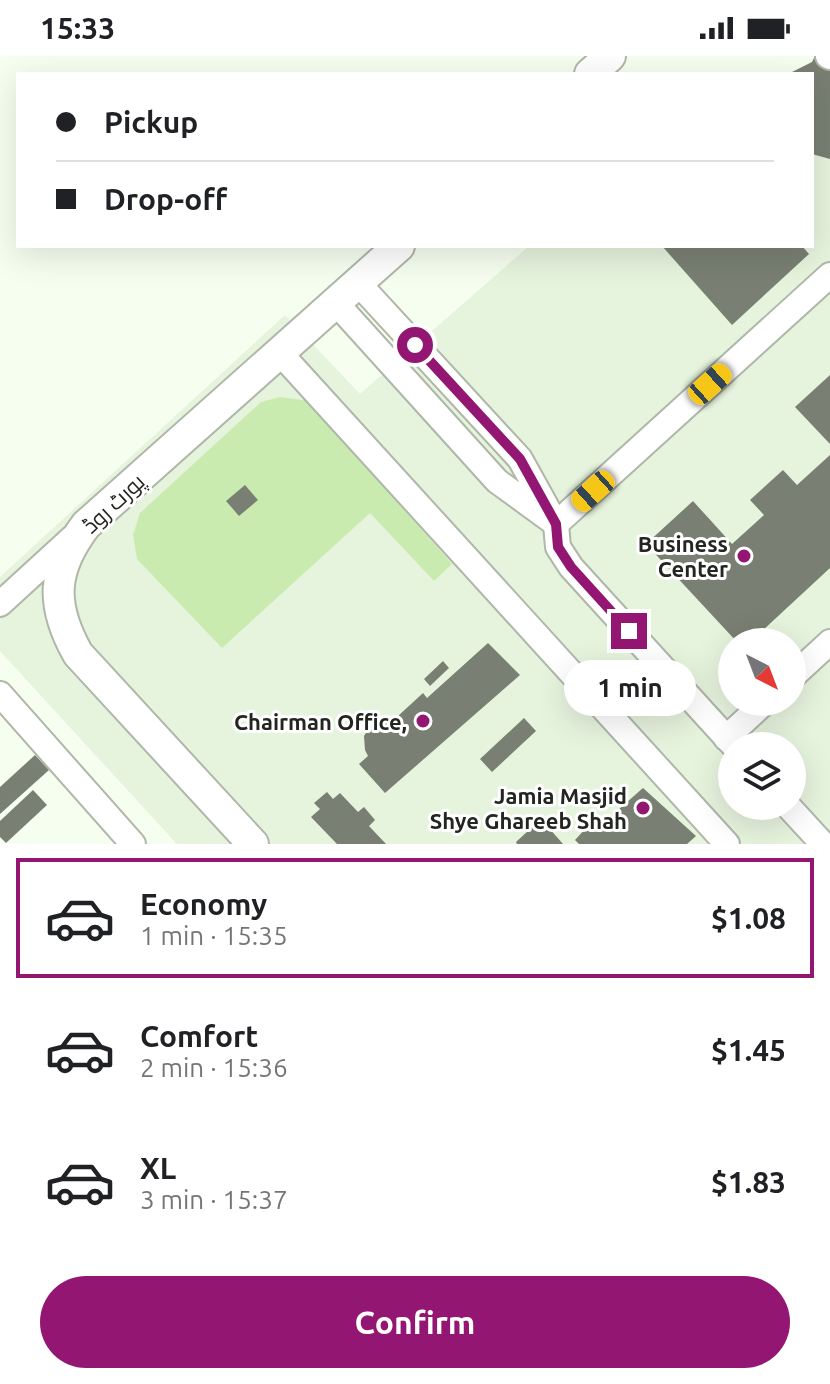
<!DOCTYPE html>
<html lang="en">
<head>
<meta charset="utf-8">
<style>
  body { margin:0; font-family:Ubuntu,Cairo,sans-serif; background:#f2f2f2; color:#202124; height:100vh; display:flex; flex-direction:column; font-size:30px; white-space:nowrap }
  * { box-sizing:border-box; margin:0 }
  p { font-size:26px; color:#757577 }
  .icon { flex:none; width:44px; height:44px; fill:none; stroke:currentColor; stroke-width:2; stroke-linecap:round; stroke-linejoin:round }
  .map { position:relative; height:788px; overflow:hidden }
  .details { display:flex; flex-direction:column; background:#fff; flex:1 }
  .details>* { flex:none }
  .hud { position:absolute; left:16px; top:16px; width:798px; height:176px; border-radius:0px; box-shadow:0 8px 32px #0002; display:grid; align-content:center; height:176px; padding:0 40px; background:#fff }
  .needle { width:52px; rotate:138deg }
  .buttons { position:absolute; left:718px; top:572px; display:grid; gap:16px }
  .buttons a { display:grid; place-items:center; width:88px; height:88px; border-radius:50%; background:#fff; box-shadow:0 8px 32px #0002; font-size:40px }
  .end { position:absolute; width:36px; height:36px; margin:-18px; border:10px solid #931672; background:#fff; box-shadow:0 0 0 4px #fff }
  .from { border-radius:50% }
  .bubble { position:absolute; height:56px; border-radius:28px; background:#fff; box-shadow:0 8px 32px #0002; font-size:26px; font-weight:700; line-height:56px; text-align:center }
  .car { position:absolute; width:24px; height:48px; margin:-24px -12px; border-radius:10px; box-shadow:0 0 6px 2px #0007; background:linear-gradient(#f5c518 24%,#345 0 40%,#f5c518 0 76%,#345 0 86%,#f5c518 0) }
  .hud b { display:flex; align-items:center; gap:28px; height:76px; font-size:30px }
  .hud b+b { border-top:2px solid #e0e0e0 }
  .hud i { width:20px; height:20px; background:#202124 }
  ul { padding:14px 0 0; list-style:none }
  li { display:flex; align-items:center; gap:24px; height:120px; margin:0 16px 12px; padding:0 24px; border:4px solid transparent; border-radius:0px }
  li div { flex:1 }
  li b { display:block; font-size:30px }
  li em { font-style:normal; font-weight:700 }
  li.on { border-color:#931672 }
  li>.icon { width:72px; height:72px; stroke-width:1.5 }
  .button { display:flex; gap:16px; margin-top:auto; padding:16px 40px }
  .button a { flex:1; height:92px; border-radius:48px; background:#931672; color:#fff; font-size:32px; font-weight:700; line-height:92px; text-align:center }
  .status { display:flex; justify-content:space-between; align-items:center; height:56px; padding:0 40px; background:#fff; direction:ltr }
  .status svg { height:22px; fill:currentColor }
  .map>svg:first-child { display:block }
  .built { fill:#e6f3dd; fill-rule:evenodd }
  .green { fill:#caebb0 }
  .building { fill:#798073 }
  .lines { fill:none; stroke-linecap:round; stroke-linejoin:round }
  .minor-casing { stroke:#afb7a9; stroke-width:28 }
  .major-casing { stroke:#afb7a9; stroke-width:34 }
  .minor { stroke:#fff; stroke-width:24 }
  .major { stroke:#fff; stroke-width:30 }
  .route { stroke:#931672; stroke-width:10 }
  .poi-dot { fill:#931672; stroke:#fff; stroke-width:3 }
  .labels { text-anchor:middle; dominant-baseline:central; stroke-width:6; stroke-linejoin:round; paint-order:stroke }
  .street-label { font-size:22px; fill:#222520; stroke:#fff }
  .poi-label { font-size:22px; font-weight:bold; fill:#222520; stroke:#fff; text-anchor:end }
</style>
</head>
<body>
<div class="status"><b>15:33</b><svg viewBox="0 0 49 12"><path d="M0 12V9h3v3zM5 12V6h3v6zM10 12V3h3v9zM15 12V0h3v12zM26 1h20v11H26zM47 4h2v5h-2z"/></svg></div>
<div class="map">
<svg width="830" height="788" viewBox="0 0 830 788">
  <rect width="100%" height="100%" fill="#f5feef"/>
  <!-- built -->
  <path class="built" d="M830,0v788h-653l-177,-193v-74l285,-262 75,79 169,-148h283v-172zM732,586h60v60h-60zM732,690h60v60h-60z"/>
  <!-- green -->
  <path class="green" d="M280,341l28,4 144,163 -18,17 -64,-68 -148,135 -85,-89 -4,-24 7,-22 121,-111z"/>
  <!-- building -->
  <g class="building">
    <path d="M815,0h15v103l-18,-5v-80h-24l24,-12z"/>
    <path d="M662,190h140l7,8 -77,71z"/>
    <path d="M830,319v69l-35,-37z"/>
    <path d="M830,399v113l-80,74h-13l-91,-98 47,-43 39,43 32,-29 -14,-15 33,-30 14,15z"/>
    <path d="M245,429l13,15 -19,16 -13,-15z"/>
    <path d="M488,587l32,32 -135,118 -26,-29 9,-8 -3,-6 -1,-14 7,-11 14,-8 13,-1 25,-23 4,5z"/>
    <path d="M443,605l6,7 -19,18 -6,-7z"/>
    <path d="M524,662l12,13 -44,41 -12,-13z"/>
    <path d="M35,699l14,15 -49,44v-27z"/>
    <path d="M643,732l53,48 -9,8h-108l-4,-4 12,-13 6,5z"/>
    <path d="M33,734l14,15 -41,38 -6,-6v-16z"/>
    <path d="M327,736l6,7 7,-6 18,19 6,-5 11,13 -6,6 17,18h-49l-26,-27 9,-8 -6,-6z"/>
    <path d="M541,763l22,25h-46l-1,-2z"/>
  </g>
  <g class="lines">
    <!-- minor casing -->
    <g class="minor-casing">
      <g id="minor">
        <path d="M828,0l2,1"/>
        <path d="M336,247l161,178 59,43 -36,-65 -162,-176"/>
        <path d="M280,297l447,491"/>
        <path d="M0,548l72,-66"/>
        <path d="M792,621l38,-35"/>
        <path d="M0,638l133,150"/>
        <path d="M726,682l39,-36"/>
        <path d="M734,690l-163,-179 -13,-20 -2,-23 274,-249"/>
        <path d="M788,750l35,38"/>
      </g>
    </g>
    <!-- major casing -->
    <g class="major-casing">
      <g id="major">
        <path d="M590,18l20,-18"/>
        <path d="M253,788l-175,-190c-28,-50 -26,-84 8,-129l313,-279"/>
      </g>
    </g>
    <!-- minor -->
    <use href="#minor" class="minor"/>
    <!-- major -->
    <use href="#major" class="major"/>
  </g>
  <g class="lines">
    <!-- route -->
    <path class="route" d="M415,289l105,114 36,65 2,23 13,20 58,64"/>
  </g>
  <!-- markers -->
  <g class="poi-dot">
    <circle cx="744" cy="500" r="8"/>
    <circle cx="423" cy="665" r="8"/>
    <circle cx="643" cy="752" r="8"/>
  </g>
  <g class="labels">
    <!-- street labels -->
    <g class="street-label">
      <text transform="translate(113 447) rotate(-43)">پورٹ روڈ</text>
    </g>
    <!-- poi labels -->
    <g class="poi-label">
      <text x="728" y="487">Business<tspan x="728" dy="25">Center</tspan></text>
      <text x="407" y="665">Chairman Office,</text>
      <text x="627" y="739">Jamia Masjid<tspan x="627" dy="25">Shye Ghareeb Shah</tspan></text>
    </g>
  </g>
</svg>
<div class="buttons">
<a><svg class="needle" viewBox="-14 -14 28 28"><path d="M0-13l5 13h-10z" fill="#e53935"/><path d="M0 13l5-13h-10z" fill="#757577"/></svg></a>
<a><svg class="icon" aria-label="layers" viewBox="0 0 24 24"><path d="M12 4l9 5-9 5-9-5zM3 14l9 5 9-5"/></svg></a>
</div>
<i class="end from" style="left:415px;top:289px"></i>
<i class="end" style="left:629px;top:575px"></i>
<div class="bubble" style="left:564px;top:604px;width:132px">1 min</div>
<i class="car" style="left:710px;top:328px;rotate:48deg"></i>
<i class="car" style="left:593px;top:435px;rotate:228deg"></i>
<div class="hud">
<b><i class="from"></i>Pickup</b>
<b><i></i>Drop-off</b>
</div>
</div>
<section class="details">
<ul>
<li class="on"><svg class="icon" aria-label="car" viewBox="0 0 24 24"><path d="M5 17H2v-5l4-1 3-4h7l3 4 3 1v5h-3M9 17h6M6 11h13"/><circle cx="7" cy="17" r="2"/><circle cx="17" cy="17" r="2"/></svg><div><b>Economy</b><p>1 min · 15:35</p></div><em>$1.08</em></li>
<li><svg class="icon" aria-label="car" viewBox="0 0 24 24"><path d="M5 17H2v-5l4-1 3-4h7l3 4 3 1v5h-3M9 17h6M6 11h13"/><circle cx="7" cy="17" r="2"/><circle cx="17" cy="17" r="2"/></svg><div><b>Comfort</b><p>2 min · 15:36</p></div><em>$1.45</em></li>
<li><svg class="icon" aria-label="car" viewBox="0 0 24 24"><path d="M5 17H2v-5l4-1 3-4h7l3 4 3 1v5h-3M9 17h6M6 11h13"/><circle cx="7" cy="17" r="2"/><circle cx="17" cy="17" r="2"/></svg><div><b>XL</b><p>3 min · 15:37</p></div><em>$1.83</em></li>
</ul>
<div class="button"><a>Confirm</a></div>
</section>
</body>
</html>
